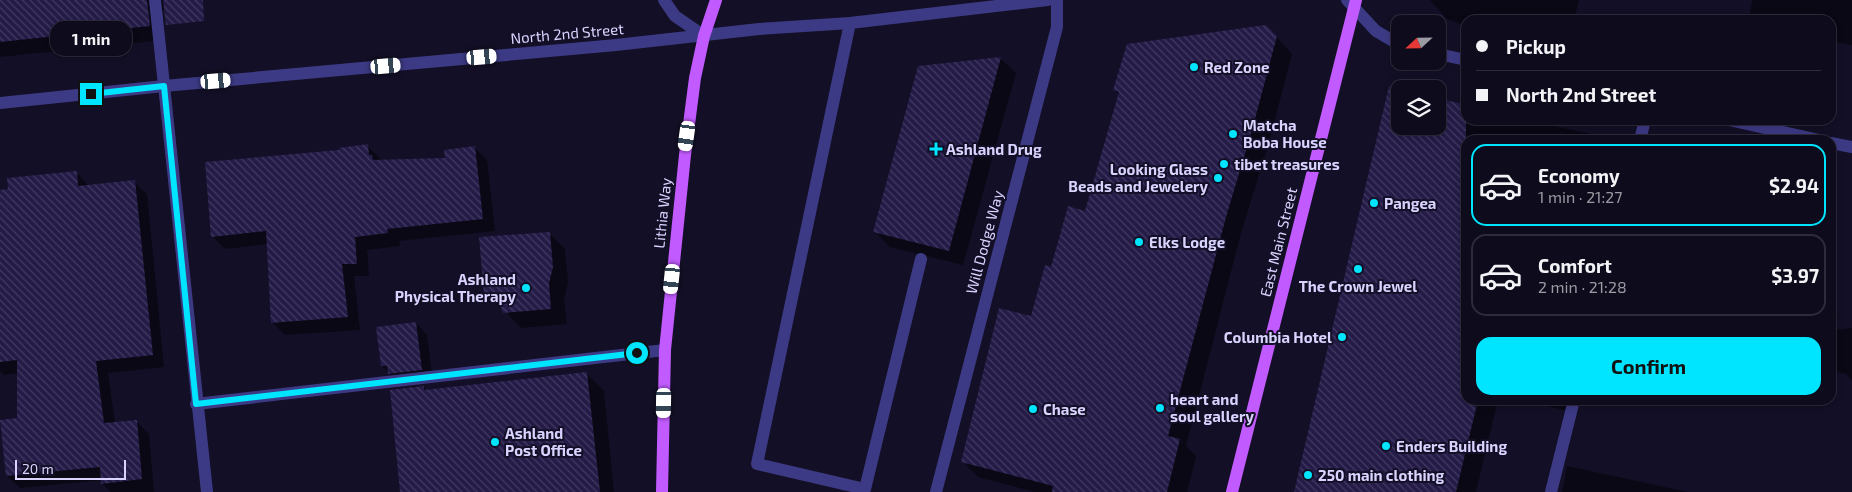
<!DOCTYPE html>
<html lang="en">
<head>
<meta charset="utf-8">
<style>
  body { margin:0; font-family:"Exo 2",sans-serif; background:#171425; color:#f1f3f6; height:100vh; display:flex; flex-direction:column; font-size:19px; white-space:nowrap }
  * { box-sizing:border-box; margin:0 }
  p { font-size:16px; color:#9b9ba3 }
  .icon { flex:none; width:28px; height:28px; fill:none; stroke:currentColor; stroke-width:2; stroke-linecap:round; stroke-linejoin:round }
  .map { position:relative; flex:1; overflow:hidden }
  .sheet { position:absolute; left:1461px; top:135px; width:375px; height:270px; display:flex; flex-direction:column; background:#0e0b1c; border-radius:15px; box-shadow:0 2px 8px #0003,0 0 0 1px #2e2b3b }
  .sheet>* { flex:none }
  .top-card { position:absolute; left:1461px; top:15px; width:375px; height:110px; border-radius:15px; box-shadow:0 2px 8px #0003,0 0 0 1px #2e2b3b; display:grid; align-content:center; height:110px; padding:0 15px; background:#0e0b1c }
  .needle { width:32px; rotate:248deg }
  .tools { position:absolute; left:1391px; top:15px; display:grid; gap:10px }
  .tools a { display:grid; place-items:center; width:55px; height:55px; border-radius:10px; background:#0e0b1c; box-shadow:0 2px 8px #0003,0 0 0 1px #2e2b3b; font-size:25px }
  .scale { position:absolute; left:15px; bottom:12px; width:111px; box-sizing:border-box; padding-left:5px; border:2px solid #d9d4ff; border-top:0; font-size:14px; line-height:18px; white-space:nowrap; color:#d9d4ff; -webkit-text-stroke:4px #130f26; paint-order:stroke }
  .end { position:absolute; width:22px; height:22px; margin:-11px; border:6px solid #00e5ff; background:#111; box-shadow:0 0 0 2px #111 }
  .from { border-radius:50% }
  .bubble { position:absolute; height:35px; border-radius:15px; background:#0e0b1c; box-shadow:0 2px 8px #0003,0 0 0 1px #2e2b3b; font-size:16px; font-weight:700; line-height:35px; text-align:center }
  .car { position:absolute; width:15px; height:30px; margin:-15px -8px; border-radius:6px; box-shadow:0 0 4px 1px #0007; background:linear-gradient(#fff 24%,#345 0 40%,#fff 0 76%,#345 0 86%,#fff 0) }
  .top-card b { display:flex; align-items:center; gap:18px; height:48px; font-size:19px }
  .top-card b+b { border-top:1px solid #2e2b3b }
  .top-card i { width:12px; height:12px; background:#f1f3f6 }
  ul { padding:9px 0 0; list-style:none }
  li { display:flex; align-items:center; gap:15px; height:82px; margin:0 10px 8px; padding:0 5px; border:2px solid #2e2b3b; border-radius:15px }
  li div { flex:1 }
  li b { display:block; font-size:19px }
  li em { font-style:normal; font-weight:700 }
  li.on { border-color:#00e5ff }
  li>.icon { width:45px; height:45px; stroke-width:1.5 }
  .cta { display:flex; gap:10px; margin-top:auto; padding:10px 15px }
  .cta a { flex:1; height:58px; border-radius:15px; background:#00e5ff; color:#111; font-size:20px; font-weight:700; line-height:58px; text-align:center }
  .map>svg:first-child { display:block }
  .shadow { fill:#0007 }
  .building { fill:url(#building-back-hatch) }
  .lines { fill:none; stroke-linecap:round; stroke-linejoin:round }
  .lane { stroke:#3d3a85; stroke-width:12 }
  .street { stroke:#3d3a85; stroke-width:12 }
  .primary { stroke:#c25bff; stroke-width:12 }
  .route { stroke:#00e5ff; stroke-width:6 }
  .poi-dot { fill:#00e5ff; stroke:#130f26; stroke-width:2 }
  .labels { text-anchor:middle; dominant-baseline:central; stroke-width:4; stroke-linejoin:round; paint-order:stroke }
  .street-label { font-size:15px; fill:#d9d4ff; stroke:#130f26 }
  .poi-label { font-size:15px; font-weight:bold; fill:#d9d4ff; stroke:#130f26; text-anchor:start }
</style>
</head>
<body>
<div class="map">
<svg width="1852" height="492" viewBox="0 0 1852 492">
  <defs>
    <pattern id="building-back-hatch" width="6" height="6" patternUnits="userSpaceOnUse" patternTransform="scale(1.25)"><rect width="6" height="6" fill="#241b47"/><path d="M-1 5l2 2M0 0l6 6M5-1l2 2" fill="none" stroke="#433b63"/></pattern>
  </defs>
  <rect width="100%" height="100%" fill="#130f26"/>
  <!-- shadow -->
  <g class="shadow">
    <path d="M0,0h163l1,8 -4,7 3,25 -163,17z"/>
    <path d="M1430,0h149l-5,20h-108v6l-19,-7z"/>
    <path d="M1752,0h100v45l-21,-4v-21h-82z"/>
    <path d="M1266,26l26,28 -24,92 -27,87 -55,213 10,10 -9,36h-152l-57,-15 -16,-16 70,-143 19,-50 35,-56 34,-117 -5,-5z"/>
    <path d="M1001,59l15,14 -53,192 -73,-18 -15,-15 44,-164z"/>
    <path d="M1400,90v36h38v-27l28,7v14h61l91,20h-152v260h32l-22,92h-181z"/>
    <path d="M367,146l13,12v4l67,-2 28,-12 12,12 8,71 -96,10 1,5 -33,4 2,26h-15l6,54 -75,5 -13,-13 -4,-78 -43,5 -13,-13 129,-85z"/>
    <path d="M76,172l13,14 45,-4 13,12 17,173 -56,6 7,50 21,-2 13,13 5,58h-43l-9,-9v-3l-82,8 -13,-12 11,-57v-46l-14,2 -4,-4v-180z"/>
    <path d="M549,233l16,16 3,34 -4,17 3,24 -46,4 -18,-19h-2l-16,-16z"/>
    <path d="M1831,311l7,7 -3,12 17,-2v53l-6,-7 -15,-3z"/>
    <path d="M416,323l11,12 6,46 -32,4 -19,-19z"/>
    <path d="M587,374l17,17 10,101h-213l22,-105 4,4z"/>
    <path d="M1523,400h57l-4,13z"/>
    <path d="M1567,466l121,26h-126z"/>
  </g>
  <!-- building -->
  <g class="building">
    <path d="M0,0h147l3,26 -150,16z"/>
    <path d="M163,0h40l1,21 -38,4z"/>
    <path d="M1266,25l11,11 -25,94 -26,87 -58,219 12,3 -13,53h-115l1,-6 -92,-24 38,-154 32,8 14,-51 6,2 17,-61 17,5 34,-119 -6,-2 14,-46z"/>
    <path d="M1001,57l-52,194 -76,-19 45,-166z"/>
    <path d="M1389,86l11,3v37h38v-28l28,7v295h12l-22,92h-162z"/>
    <path d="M368,144l1,11h3l1,5 72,-2 -1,-8 31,-4 8,73 -96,10 1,4 -33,4 2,27h-15l6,53 -77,6 -5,-92 -55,6 -6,-75 134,-12v-2z"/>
    <path d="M77,171l1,15 57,-6 18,175 -57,6 8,62 33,-3 5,59 -41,5 -1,-17 -94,9 -6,-56 17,-2v-58l-17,2v-172l8,-1 -1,-11z"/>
    <path d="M550,232l3,35 -4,16 2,26 -48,4 -8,-20 -11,1 -5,-57z"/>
    <path d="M416,322l6,48 -34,4 -1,-8h-6l-5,-39z"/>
    <path d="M587,372l13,120h-200l-10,-102 34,-4v4z"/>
  </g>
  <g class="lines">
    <!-- lane -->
    <g class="lane">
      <path d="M155,0l52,492"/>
      <path d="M850,23l-93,441 108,25 56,-230"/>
      <path d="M1640,140l5,-20"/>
      <path d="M196,404l469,-54"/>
      <path d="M936,492l121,-465v-27"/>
      <path d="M1551,492l23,-92"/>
    </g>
    <!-- street -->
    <g class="street">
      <path d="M664,0l11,16 29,20"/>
      <path d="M1347,0l29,31 24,14"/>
      <path d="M1438,54l28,6"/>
      <path d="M0,103l164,-17 452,-41 143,-16 91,-6 198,-23"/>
      <path d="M1729,120l90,20"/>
      <path d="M1831,143l21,4"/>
    </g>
    <!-- primary -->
    <g class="primary">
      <path d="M662,492l3,-142 20,-195 10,-77 9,-42 12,-36"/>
      <path d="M1232,492l124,-492"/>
    </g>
  </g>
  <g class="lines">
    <!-- route -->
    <path class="route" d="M91,94l73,-8 32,318 441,-51"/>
  </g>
  <!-- markers -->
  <g class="poi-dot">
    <circle cx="1194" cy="67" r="5"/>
    <circle cx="1233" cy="134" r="5"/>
    <path d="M933.5 141.5h5v5h5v5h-5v5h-5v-5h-5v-5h5z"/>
    <circle cx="1224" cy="164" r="5"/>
    <circle cx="1218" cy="178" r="5"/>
    <circle cx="1374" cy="203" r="5"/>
    <circle cx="1139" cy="242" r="5"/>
    <circle cx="1358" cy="269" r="5"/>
    <circle cx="526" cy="288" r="5"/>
    <circle cx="1342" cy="337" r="5"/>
    <circle cx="1160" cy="408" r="5"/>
    <circle cx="1033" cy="409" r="5"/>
    <circle cx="495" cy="442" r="5"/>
    <circle cx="1386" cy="446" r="5"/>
    <circle cx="1308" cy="475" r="5"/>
  </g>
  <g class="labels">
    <!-- street labels -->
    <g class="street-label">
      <text transform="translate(567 33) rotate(-5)">North 2nd Street</text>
      <text transform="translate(662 213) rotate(-84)">Lithia Way</text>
      <text transform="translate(984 242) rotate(-75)">Will Dodge Way</text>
      <text transform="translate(1278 242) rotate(-76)">East Main Street</text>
    </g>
    <!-- poi labels -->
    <g class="poi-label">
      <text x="1204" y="67">Red Zone</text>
      <text x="1243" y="125">Matcha<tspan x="1243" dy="17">Boba House</tspan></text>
      <text x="946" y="149">Ashland Drug</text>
      <text x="1234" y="164">tibet treasures</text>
      <text x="1208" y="169" text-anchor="end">Looking Glass<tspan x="1208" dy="17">Beads and Jewelery</tspan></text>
      <text x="1384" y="203">Pangea</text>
      <text x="1149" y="242">Elks Lodge</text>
      <text x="516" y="279" text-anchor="end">Ashland<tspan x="516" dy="17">Physical Therapy</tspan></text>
      <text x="1358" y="286" text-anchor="middle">The Crown Jewel</text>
      <text x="1332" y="337" text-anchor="end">Columbia Hotel</text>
      <text x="1170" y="399">heart and<tspan x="1170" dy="17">soul gallery</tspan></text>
      <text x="1043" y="409">Chase</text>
      <text x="505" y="433">Ashland<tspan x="505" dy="17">Post Office</tspan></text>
      <text x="1396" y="446">Enders Building</text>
      <text x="1318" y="475">250 main clothing</text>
    </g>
  </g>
</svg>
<div class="tools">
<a><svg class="needle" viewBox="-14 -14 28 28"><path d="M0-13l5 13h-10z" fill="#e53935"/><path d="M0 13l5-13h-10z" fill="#9b9ba3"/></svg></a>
<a><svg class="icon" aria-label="layers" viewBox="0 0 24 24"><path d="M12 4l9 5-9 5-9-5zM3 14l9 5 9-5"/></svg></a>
</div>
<div class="scale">20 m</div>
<i class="end from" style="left:637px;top:353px"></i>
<i class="end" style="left:91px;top:94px"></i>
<div class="bubble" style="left:50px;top:21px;width:82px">1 min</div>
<i class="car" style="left:482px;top:57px;rotate:85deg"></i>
<i class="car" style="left:386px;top:66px;rotate:85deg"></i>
<i class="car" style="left:216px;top:81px;rotate:85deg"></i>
<i class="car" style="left:687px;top:136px;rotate:188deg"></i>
<i class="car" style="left:672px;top:279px;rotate:186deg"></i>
<i class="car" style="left:664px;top:403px;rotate:181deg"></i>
<div class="top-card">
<b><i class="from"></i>Pickup</b>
<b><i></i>North 2nd Street</b>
</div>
<section class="sheet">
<ul>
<li class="on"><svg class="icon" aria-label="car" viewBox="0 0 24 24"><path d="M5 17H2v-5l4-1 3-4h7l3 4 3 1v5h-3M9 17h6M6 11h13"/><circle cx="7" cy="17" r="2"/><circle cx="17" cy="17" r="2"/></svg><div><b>Economy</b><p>1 min · 21:27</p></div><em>$2.94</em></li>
<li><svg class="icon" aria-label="car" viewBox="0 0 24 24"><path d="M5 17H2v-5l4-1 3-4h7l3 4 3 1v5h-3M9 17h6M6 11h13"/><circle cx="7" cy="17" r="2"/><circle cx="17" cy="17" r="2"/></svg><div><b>Comfort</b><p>2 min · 21:28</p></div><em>$3.97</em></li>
</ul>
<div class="cta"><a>Confirm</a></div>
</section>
</div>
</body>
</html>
